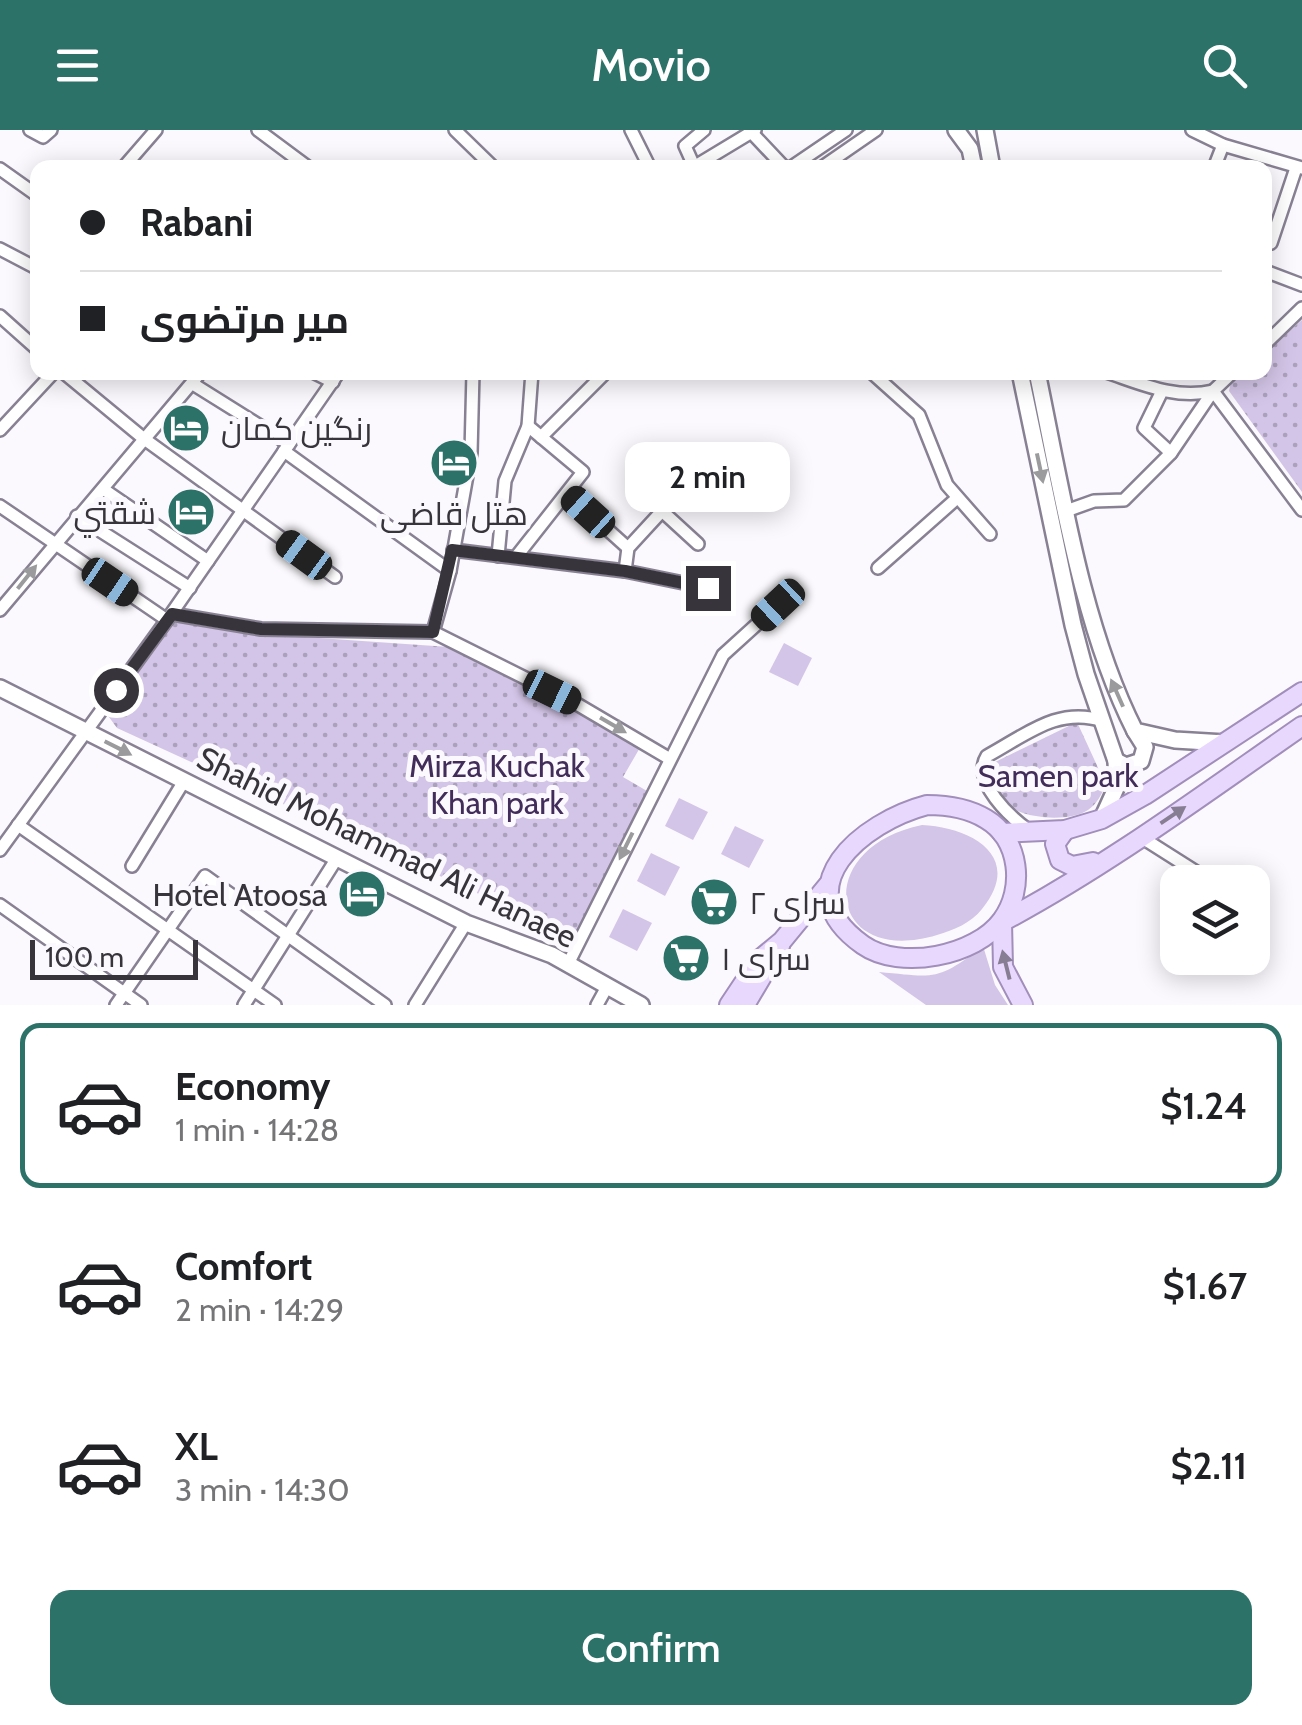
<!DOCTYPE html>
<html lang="en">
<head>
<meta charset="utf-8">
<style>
  body { margin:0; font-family:Cabin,Cairo,sans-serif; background:#f2f2f2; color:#202124; height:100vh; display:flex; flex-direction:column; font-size:38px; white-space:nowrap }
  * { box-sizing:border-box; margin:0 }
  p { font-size:32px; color:#757577 }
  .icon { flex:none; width:55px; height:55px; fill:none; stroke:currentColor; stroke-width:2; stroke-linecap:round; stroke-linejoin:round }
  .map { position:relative; height:875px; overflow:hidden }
  .side { display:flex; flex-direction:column; background:#fff; flex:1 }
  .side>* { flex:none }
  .hud { position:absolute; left:30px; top:30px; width:1242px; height:220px; border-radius:20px; box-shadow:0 5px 25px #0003; display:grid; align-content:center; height:220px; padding:0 50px; background:#fff }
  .fabs { position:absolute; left:1160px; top:735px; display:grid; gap:20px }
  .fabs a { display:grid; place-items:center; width:110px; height:110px; border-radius:20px; background:#fff; box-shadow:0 5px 25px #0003; font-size:50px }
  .scale { position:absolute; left:30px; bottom:25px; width:168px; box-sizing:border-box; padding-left:10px; border:5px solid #37343b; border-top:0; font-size:28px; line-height:35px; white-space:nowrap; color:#37343b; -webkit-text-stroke:8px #fbf9fd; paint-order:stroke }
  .end { position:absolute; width:45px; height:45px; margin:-22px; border:12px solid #37343b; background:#fff; box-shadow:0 0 0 5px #fff }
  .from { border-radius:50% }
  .bubble { position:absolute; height:70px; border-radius:20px; background:#fff; box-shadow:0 5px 25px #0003; font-size:32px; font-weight:600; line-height:70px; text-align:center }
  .car { position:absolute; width:30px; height:60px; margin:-30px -15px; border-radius:12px; box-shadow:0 0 8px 2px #0007; background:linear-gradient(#222 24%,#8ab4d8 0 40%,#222 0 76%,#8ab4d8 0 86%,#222 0) }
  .hud b { display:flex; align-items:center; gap:35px; height:95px; font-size:38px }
  .hud b+b { border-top:2px solid #e0e0e0 }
  .hud i { width:25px; height:25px; background:#202124 }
  ul { padding:18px 0 0; list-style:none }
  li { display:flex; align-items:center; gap:30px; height:165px; margin:0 20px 15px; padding:0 30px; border:5px solid transparent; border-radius:20px }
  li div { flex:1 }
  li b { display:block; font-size:38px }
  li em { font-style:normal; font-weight:600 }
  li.current { border-color:#2c7268 }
  li>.icon { width:90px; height:90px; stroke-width:1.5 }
  .primary-button { display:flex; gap:20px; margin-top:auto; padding:20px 50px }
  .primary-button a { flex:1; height:115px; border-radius:20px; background:#2c7268; color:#fff; font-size:40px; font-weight:600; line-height:115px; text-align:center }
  header { display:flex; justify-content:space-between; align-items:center; height:130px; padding:0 50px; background:#2c7268; color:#fff; font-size:45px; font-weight:600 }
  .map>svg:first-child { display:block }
  .grass { fill:#d3c5e7 }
  .park { fill:url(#park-dots) }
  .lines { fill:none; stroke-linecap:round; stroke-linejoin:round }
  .street-casing { stroke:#888193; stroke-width:16 }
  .secondary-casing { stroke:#888193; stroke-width:20 }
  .primary-casing { stroke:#a18eba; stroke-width:22 }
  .street { stroke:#fff; stroke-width:11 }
  .secondary { stroke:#fff; stroke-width:15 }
  .primary { stroke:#e9d8fe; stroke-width:18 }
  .oneway { fill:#9b9a9d }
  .oneway2 { fill:#877e93 }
  .route { stroke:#37343b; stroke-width:12 }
  .labels { text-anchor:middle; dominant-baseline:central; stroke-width:10; stroke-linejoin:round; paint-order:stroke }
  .poi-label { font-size:32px; fill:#37343b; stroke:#fbf9fd; text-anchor:start }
  .park-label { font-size:32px; fill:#422c5a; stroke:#fbf9fd }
  .street-label { font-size:32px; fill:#37343b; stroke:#fbf9fd }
</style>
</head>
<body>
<header><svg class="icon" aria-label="menu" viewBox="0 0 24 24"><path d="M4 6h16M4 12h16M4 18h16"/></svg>Movio<svg class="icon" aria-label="search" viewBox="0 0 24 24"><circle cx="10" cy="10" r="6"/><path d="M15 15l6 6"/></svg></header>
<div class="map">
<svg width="1302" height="875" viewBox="0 0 1302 875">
  <defs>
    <pattern id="park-dots" width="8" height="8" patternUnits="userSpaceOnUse" patternTransform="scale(2.5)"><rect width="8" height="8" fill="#d3c5e7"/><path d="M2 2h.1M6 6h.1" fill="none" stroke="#aca1bc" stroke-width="1.8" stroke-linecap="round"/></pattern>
  </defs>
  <rect width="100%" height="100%" fill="#fbf9fd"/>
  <!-- grass -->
  <g class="grass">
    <path d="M784,513l28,15 -14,28 -29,-14z"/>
    <path d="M679,668l29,14 -15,28 -28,-14z"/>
    <path d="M922,695c48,2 103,31 60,84 -11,14 -28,21 -45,26 -109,33 -127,-87 -15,-110z"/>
    <path d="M735,696l29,14 -15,28 -28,-14z"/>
    <path d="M651,723l29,14 -15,29 -28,-15z"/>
    <path d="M707,751l29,14 -15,29 -28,-15z"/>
    <path d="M623,779l29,14 -15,28 -28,-14z"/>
    <path d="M679,806l29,15 -15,28 -28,-14z"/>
    <path d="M983,816l12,39 13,20h-82l-47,-33c56,5 58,10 104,-26z"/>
  </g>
  <!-- park -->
  <g class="park">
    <path d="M1302,190v172l-73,-101 2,-9 11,-9 23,-1v-20z"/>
    <path d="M176,490l85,14 188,13 95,40 101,52 -22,38 36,21 -73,145 -469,-215 -11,-15z"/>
    <path d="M1077,592l29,63c-5,10 -9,19 -18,25 -16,11 -53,9 -70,1 -16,-8 -24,-30 -31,-45z"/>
  </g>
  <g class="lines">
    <!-- street casing -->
    <g class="street-casing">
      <g id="street">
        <path d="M30,0l13,7 8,-7"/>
        <path d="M258,0l51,38"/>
        <path d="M455,0l39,38"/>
        <path d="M631,0l19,38"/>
        <path d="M1192,0l31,15 79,23"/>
        <path d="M752,3l33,35"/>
        <path d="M694,36l-9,-20 19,-16"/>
        <path d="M123,38l33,-38"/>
        <path d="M692,38l63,-38"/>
        <path d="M790,38l56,-38"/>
        <path d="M821,38l55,-38"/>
        <path d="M1214,38l9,-23"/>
        <path d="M0,39l38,27"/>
        <path d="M1271,113l25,-75"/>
        <path d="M0,119l38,20"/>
        <path d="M1265,141l37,14"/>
        <path d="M0,186l38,34"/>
        <path d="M1265,214l37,-36"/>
        <path d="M63,242l80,66 192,139"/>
        <path d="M313,242l20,10"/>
        <path d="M871,242l48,43 28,70 43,49"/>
        <path d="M1106,242c36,12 70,28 107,19"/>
        <path d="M193,254l96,60"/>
        <path d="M1213,261l89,119"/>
        <path d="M0,300l54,-58"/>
        <path d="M541,307l65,-65"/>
        <path d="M284,321l166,120"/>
        <path d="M1171,323l42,-62 20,-19"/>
        <path d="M103,359l105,72"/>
        <path d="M568,364l60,54"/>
        <path d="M0,376l167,114"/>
        <path d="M1066,381l28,-10 30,-1 47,-47 -27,-25 18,-37"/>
        <path d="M77,386l113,72"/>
        <path d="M453,420l172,21 83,17"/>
        <path d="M498,426l7,-75 23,-55 4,-54"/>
        <path d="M516,427l67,-85 -55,-46"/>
        <path d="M878,438l78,-69"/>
        <path d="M625,441l3,-23 34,-37 36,33"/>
        <path d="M0,480l201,-238"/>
        <path d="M172,484l89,15 172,3 142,71 95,56"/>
        <path d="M433,502l17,-61 21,-118 2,-81"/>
        <path d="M18,695l257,180"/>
        <path d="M1031,702c-20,-14 -60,-50 -44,-76 39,-21 71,-50 116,-35"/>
        <path d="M1141,707l71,45"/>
        <path d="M0,720l167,-230 172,-248"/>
        <path d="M132,736l52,-85"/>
        <path d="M0,775l141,100"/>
        <path d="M568,834l155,-309 55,-50"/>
        <path d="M116,875l89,-129 180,129"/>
        <path d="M244,875l93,-147"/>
        <path d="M415,875l51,-82"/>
        <path d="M597,875l11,-20"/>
      </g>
    </g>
    <!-- secondary casing -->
    <g class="secondary-casing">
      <g id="secondary">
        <path d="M956,0l14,19 4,19"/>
        <path d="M985,0l7,38"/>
        <path d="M1020,242l53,253 13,49 30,87 1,25 -15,33"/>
        <path d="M1037,242c24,115 45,255 98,359l40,9 50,3"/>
        <path d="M0,558l466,235 86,32 89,50"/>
        <path d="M1116,631l10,5 15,-5 4,-14 -10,-16"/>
      </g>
    </g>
    <!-- primary casing -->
    <g class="primary-casing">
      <g id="primary">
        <path d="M927,675c20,0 41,3 59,14 34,20 39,70 16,101 -26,36 -102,51 -139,25 -81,-57 -1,-123 64,-140z"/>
        <path d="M1065,700l-10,14 5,16 12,6 21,-4"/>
        <path d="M1002,703l63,-3 37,-11 43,-24 157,-103"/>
        <path d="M729,875l30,-45 23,-19 46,-56"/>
        <path d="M745,875l35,-59"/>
        <path d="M1023,875l-20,-38 -1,-45c105,-56 202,-128 300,-196"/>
      </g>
    </g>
    <!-- street -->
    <use href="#street" class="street"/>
    <!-- secondary -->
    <use href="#secondary" class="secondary"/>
    <!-- primary -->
    <use href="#primary" class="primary"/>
  </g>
  <!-- one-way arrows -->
  <defs><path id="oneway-solid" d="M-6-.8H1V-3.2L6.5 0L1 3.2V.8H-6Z" transform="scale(2.5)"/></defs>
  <g class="oneway">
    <use href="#oneway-solid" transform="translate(1040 338) rotate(78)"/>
    <use href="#oneway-solid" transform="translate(27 447) rotate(-51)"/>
    <use href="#oneway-solid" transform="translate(1117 563) rotate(-114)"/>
    <use href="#oneway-solid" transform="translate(613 595) rotate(30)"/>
    <use href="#oneway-solid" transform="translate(118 618) rotate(27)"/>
    <use href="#oneway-solid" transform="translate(626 716) rotate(116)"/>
  </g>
  <g class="oneway2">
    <use href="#oneway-solid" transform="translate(1173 685) rotate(-34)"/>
    <use href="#oneway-solid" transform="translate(1006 835) rotate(-104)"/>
  </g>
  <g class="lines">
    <!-- route -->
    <path class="route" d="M116,560l56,-76 89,15 172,3 19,-82 173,21 83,17"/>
  </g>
  <!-- icons -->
  <defs>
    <g id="hotel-disc" transform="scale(2.5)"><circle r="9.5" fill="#2c7268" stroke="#fbf9fd"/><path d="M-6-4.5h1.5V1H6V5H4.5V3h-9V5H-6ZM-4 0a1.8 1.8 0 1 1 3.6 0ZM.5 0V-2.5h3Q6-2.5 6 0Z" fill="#fff"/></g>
    <g id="supermarket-disc" transform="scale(2.5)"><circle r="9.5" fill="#2c7268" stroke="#fbf9fd"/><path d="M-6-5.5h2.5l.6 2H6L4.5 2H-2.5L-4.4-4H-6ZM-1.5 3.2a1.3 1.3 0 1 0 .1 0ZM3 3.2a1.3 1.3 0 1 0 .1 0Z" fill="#fff"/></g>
  </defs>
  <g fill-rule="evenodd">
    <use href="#hotel-disc" x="186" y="298"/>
    <use href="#hotel-disc" x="454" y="333"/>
    <use href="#hotel-disc" x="191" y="382"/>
    <use href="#hotel-disc" x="362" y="764"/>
    <use href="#supermarket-disc" x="714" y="772"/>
    <use href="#supermarket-disc" x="686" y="828"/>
  </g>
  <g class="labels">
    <!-- poi labels -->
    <g class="poi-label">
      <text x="221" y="298">رنگین کمان</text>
      <text x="156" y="382" text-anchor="end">شقتي</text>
      <text x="454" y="383" text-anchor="middle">هتل قاضی</text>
      <text x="327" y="764" text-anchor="end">Hotel Atoosa</text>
      <text x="749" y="772">سرای ۲</text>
      <text x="721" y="828">سرای ۱</text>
    </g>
    <!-- park labels -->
    <g class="park-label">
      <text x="497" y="635">Mirza Kuchak<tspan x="497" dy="37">Khan park</tspan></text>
      <text x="1058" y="645">Samen park</text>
    </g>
    <!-- street labels -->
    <g class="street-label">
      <text transform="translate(387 717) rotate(26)">Shahid Mohammad Ali Hanaee</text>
    </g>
  </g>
</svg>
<div class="fabs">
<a><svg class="icon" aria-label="layers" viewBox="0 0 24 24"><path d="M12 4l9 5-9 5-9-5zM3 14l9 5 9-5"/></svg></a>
</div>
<div class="scale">100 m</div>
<i class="end from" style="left:116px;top:560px"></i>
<i class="end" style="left:708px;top:458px"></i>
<div class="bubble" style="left:625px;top:312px;width:165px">2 min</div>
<i class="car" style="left:588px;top:382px;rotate:312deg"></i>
<i class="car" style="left:304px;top:425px;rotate:306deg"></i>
<i class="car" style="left:110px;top:452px;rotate:124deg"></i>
<i class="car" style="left:778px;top:475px;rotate:227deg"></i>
<i class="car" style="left:552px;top:562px;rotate:116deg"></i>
<div class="hud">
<b><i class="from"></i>Rabani</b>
<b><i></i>میر مرتضوی</b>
</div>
</div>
<section class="side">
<ul>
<li class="current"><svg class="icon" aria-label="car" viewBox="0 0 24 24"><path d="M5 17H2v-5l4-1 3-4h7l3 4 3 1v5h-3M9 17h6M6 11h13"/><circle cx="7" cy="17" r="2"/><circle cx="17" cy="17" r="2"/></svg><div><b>Economy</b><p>1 min · 14:28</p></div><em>$1.24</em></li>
<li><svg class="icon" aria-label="car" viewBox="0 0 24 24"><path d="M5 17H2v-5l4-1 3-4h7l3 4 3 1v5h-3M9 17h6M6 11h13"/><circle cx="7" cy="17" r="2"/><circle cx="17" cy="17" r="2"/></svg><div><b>Comfort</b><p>2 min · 14:29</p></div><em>$1.67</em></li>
<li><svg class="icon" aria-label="car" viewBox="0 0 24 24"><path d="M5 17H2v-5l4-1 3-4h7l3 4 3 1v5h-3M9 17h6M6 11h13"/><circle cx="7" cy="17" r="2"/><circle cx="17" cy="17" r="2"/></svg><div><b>XL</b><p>3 min · 14:30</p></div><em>$2.11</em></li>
</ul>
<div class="primary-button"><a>Confirm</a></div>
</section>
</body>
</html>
